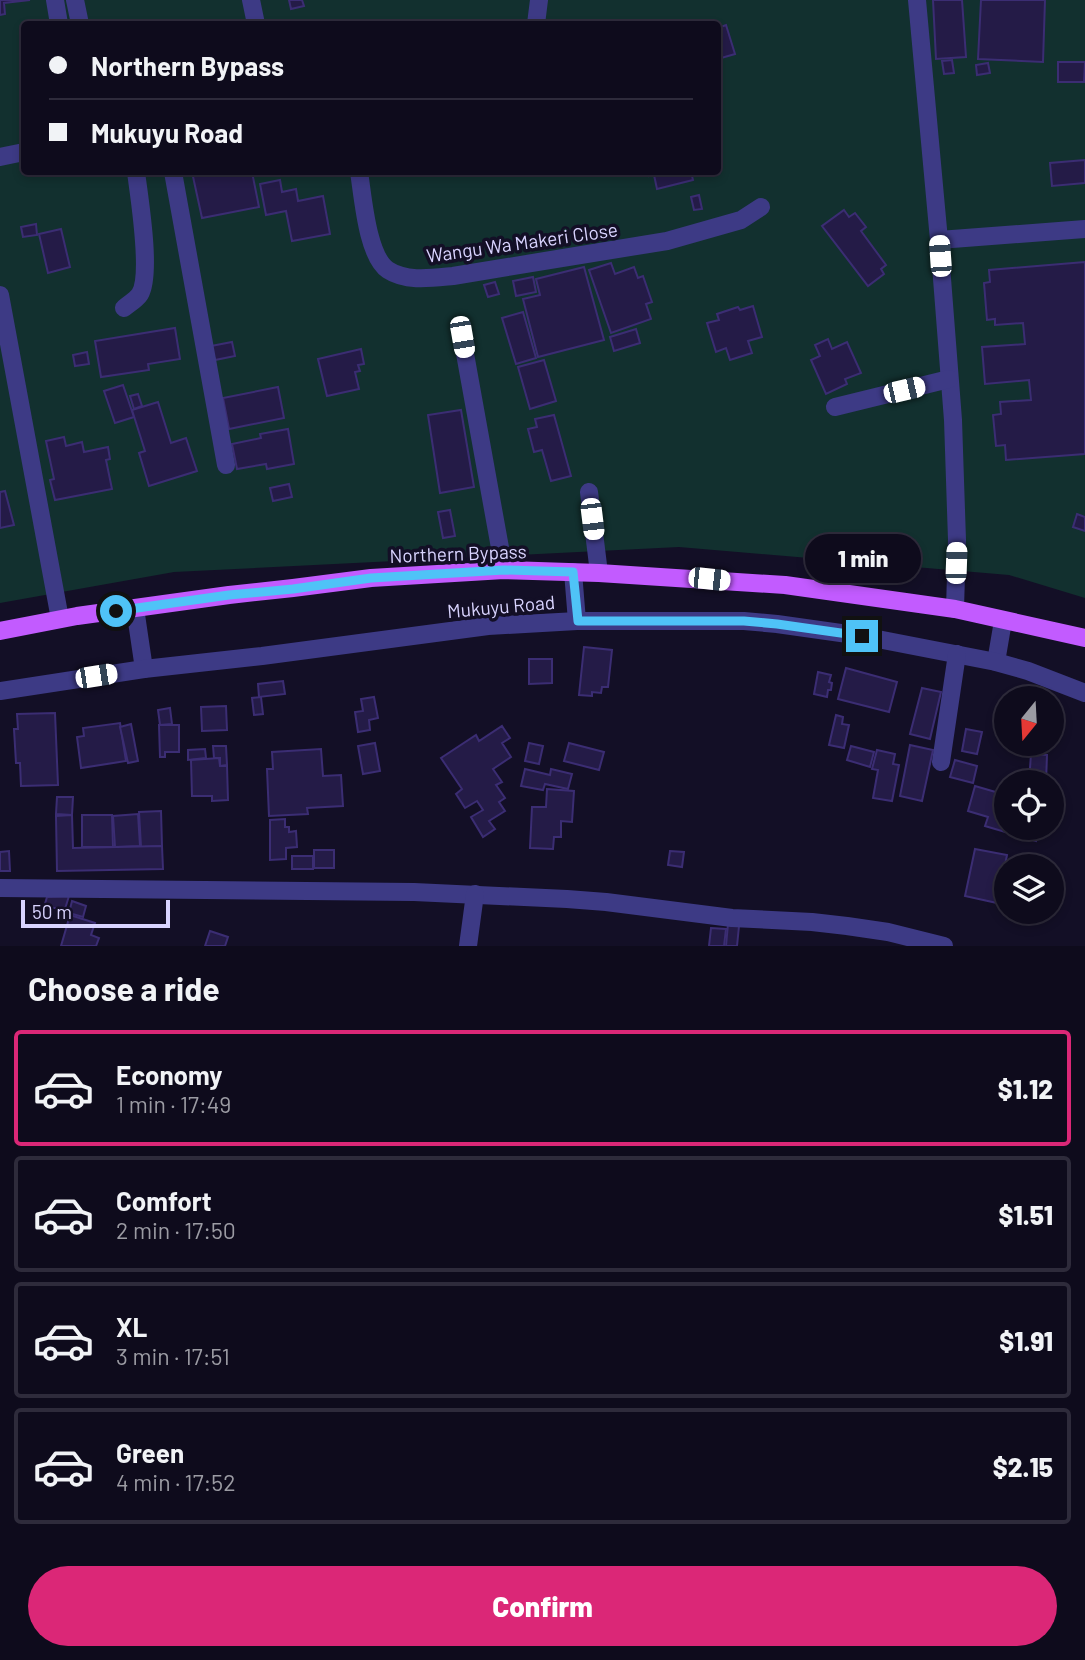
<!DOCTYPE html>
<html lang="en">
<head>
<meta charset="utf-8">
<style>
  body { margin:0; font-family:Barlow,sans-serif; background:#171425; color:#f1f3f6; height:100vh; display:flex; flex-direction:column; font-size:26px; white-space:nowrap }
  * { box-sizing:border-box; margin:0 }
  p { font-size:23px; color:#9b9ba3 }
  .icon { flex:none; width:38px; height:38px; fill:none; stroke:currentColor; stroke-width:2; stroke-linecap:round; stroke-linejoin:round }
  .map { position:relative; height:946px; overflow:hidden }
  .sheet { display:flex; flex-direction:column; background:#0e0b1c; flex:1 }
  .sheet>* { flex:none }
  .hud { position:absolute; left:21px; top:21px; width:700px; height:154px; border-radius:7px; box-shadow:0 4px 10px #0003,0 0 0 2px #2e2b3b; display:grid; align-content:center; height:154px; padding:0 28px; background:#0e0b1c }
  .needle { width:46px; rotate:198deg }
  .controls { position:absolute; left:994px; top:686px; display:grid; gap:14px }
  .controls a { display:grid; place-items:center; width:70px; height:70px; border-radius:50%; background:#0e0b1c; box-shadow:0 4px 10px #0003,0 0 0 2px #2e2b3b; font-size:35px }
  .scale { position:absolute; left:21px; bottom:18px; width:149px; box-sizing:border-box; padding-left:7px; border:4px solid #d9d4ff; border-top:0; font-size:19px; line-height:24px; white-space:nowrap; color:#d9d4ff; -webkit-text-stroke:5px #130f26; paint-order:stroke }
  .end { position:absolute; width:32px; height:32px; margin:-16px; border:9px solid #4fc3f7; background:#111; box-shadow:0 0 0 4px #111 }
  .from { border-radius:50% }
  .bubble { position:absolute; height:49px; border-radius:24px; background:#0e0b1c; box-shadow:0 4px 10px #0003,0 0 0 2px #2e2b3b; font-size:23px; font-weight:800; line-height:49px; text-align:center }
  .car { position:absolute; width:21px; height:42px; margin:-21px -10px; border-radius:9px; box-shadow:0 0 5px 2px #0007; background:linear-gradient(#fff 24%,#345 0 40%,#fff 0 76%,#345 0 86%,#fff 0) }
  .hud b { display:flex; align-items:center; gap:24px; height:66px; font-size:26px }
  .hud b+b { border-top:2px solid #2e2b3b }
  .hud i { width:18px; height:18px; background:#f1f3f6 }
  ul { padding:0; list-style:none }
  li { display:flex; align-items:center; gap:21px; height:116px; margin:0 14px 10px; padding:0 14px; border:4px solid #2e2b3b; border-radius:7px }
  li div { flex:1 }
  li b { display:block; font-size:26px }
  li em { font-style:normal; font-weight:800 }
  li.on { border-color:#db2777 }
  li>.icon { width:63px; height:63px; stroke-width:1.5 }
  h2 { padding:0 28px; font-size:32px; line-height:84px }
  .button { display:flex; gap:14px; margin-top:auto; padding:14px 28px }
  .button a { flex:1; height:80px; border-radius:42px; background:#db2777; color:#fff; font-size:28px; font-weight:800; line-height:80px; text-align:center }
  .map>svg:first-child { display:block }
  .green { fill:#12302f; fill-rule:evenodd }
  .building { fill:#241b47; stroke:#3b2d73; stroke-width:2 }
  .lines { fill:none; stroke-linecap:round; stroke-linejoin:round }
  .minor { stroke:#3d3a85; stroke-width:18 }
  .major { stroke:#c25bff; stroke-width:18 }
  .route { stroke:#4fc3f7; stroke-width:9 }
  .labels { text-anchor:middle; dominant-baseline:central; stroke-width:7; stroke-linejoin:round; paint-order:stroke }
  .street-label { font-size:19px; fill:#d9d4ff; stroke:#130f26 }
</style>
</head>
<body>
<div class="map">
<svg width="1085" height="946" viewBox="0 0 1085 946">
  <rect width="100%" height="100%" fill="#130f26"/>
  <!-- green -->
  <path class="green" d="M0,0h1085v598l-76,-23 -330,-28 -505,25 -174,31zM24,24h694v148h-694z"/>
  <!-- building -->
  <g class="building">
    <path d="M0,0h30l-26,3 1,11 -5,1z"/>
    <path d="M289,0h13l2,6 -13,3z"/>
    <path d="M933,0h29l4,57 -30,2z"/>
    <path d="M981,0h64l-2,62 -65,-3z"/>
    <path d="M726,25l9,29 -17,5v-31z"/>
    <path d="M952,60l2,13 -10,1 -2,-13z"/>
    <path d="M1058,62h27l-1,20h-26z"/>
    <path d="M988,63l2,10 -13,2 -1,-10z"/>
    <path d="M1085,160v23l-33,3 -2,-23z"/>
    <path d="M192,172h60l7,35 -57,11z"/>
    <path d="M648,172h43l2,8 -36,9 -3,-14 -5,1z"/>
    <path d="M280,180l2,12 14,-3 2,12 25,-5 7,38 -38,7 -6,-30 -20,4 -6,-31z"/>
    <path d="M699,195l3,14 -8,1 -3,-13z"/>
    <path d="M844,210l5,7 6,-4 11,14 -5,4 25,34 -5,4 3,5 -16,12 -46,-60z"/>
    <path d="M36,224l1,11 -14,2 -2,-10z"/>
    <path d="M61,229l9,38 -22,6 -9,-39z"/>
    <path d="M1085,262v192l-79,6 -1,-15 -9,1 -3,-31 8,-1 -1,-12 31,-2 -2,-20 -44,4 -3,-37 43,-3 -2,-21 -28,2v-6l-8,1 -3,-37 6,-1 -1,-12z"/>
    <path d="M611,263l4,11 19,-7 4,11 5,-2 9,26 -6,2 5,15 -40,14 -22,-63z"/>
    <path d="M584,267l20,73 -66,17 -15,-58 17,-4 -4,-16z"/>
    <path d="M533,277l3,15 -20,4 -3,-15z"/>
    <path d="M495,282l4,12 -11,3 -4,-12z"/>
    <path d="M753,306l9,31 -14,4 4,12 -22,7 -4,-12 -10,4 -9,-29 12,-3 -2,-6 21,-7 2,3z"/>
    <path d="M523,312l13,46 -20,6 -14,-46z"/>
    <path d="M175,328l5,31 -32,5 1,6 -48,7 -6,-36z"/>
    <path d="M636,329l4,14 -26,8 -4,-14z"/>
    <path d="M828,339l4,10 15,-7 14,31 -16,6 2,5 -21,10 -15,-34 9,-4 -5,-11z"/>
    <path d="M232,342l3,14 -20,4 -4,-14z"/>
    <path d="M361,349l3,15 -6,1 2,6 -5,1 4,17 -32,7 -9,-37z"/>
    <path d="M87,352l2,12 -14,2 -2,-11z"/>
    <path d="M544,360l12,41 -26,8 -12,-42z"/>
    <path d="M123,385l11,32 -19,6 -11,-32z"/>
    <path d="M278,387l6,31 -55,11 -6,-31z"/>
    <path d="M138,394l4,12 -8,3 -4,-13z"/>
    <path d="M158,402l13,41 15,-5 11,33 -48,15 -10,-33 6,-2 -13,-41z"/>
    <path d="M461,410l13,77 -34,6 -12,-78z"/>
    <path d="M554,415l17,61 -20,5 -9,-31 -8,2 -6,-23 9,-2 -2,-8z"/>
    <path d="M288,429l6,35 -27,5 -1,-5 -29,5 -5,-25 29,-6 -1,-4z"/>
    <path d="M64,437l2,9 16,-4 2,10 24,-5 2,12 -4,1 6,29 -57,11 -5,-20 4,-1 -8,-38z"/>
    <path d="M289,484l3,13 -19,4 -3,-13z"/>
    <path d="M5,491l9,34 -14,3v-36z"/>
    <path d="M450,510l5,26 -12,2 -5,-26z"/>
    <path d="M1077,514l8,3v14l-12,-4z"/>
    <path d="M584,647l28,3 -4,37h-6l-1,6 -9,-1v4l-13,-1z"/>
    <path d="M529,659h23v24l-23,1z"/>
    <path d="M846,668l51,14 -8,30 -51,-13z"/>
    <path d="M818,672l13,3 -2,7 3,1 -1,7h-3l-1,7 -13,-3z"/>
    <path d="M283,681l2,13 -26,3 -1,-13z"/>
    <path d="M922,688l19,4 -11,47 -20,-5z"/>
    <path d="M261,697l2,17 -9,1 -2,-17z"/>
    <path d="M374,697l4,21 -9,2 1,10 -12,2 -3,-20 8,-1 -2,-12z"/>
    <path d="M226,706l1,24 -25,1 -1,-24z"/>
    <path d="M170,708l2,16 -12,1 -2,-15z"/>
    <path d="M55,713l3,72 -37,1 -1,-23h-4l-2,-34h4l-1,-15z"/>
    <path d="M836,715l7,2 -1,7 7,1 -5,23 -15,-3z"/>
    <path d="M120,723l6,38 -45,7 -4,-31 7,-1 -1,-8z"/>
    <path d="M131,724l7,37 -10,2 -8,-36z"/>
    <path d="M159,725h20v27h-14v5h-5z"/>
    <path d="M502,726l8,12 -8,5 9,14 -18,12 9,13 -6,3 9,13 -6,4 6,9 -16,10 6,8 -12,8 -12,-20 12,-7 -6,-9 -12,7 -9,-14 6,-5 -21,-31 35,-23 3,6z"/>
    <path d="M966,729l16,3 -5,22 -15,-3z"/>
    <path d="M375,743l5,28 -17,3 -5,-28z"/>
    <path d="M529,743l14,3 -4,18 -14,-3z"/>
    <path d="M569,743l35,9 -5,18 -35,-9z"/>
    <path d="M910,745l23,5 -11,51 -22,-5z"/>
    <path d="M213,746h13l1,19 -7,1v-8h-6z"/>
    <path d="M851,746l23,6 -4,15 -23,-7z"/>
    <path d="M205,749l1,9 -18,2v-10z"/>
    <path d="M321,749l2,27 18,-1 2,31 -36,2 1,6 -39,2 -2,-47h6l-1,-17z"/>
    <path d="M877,750l18,4 -2,10 6,1 -7,36 -19,-3 5,-28 -6,-1z"/>
    <path d="M1031,754l16,1 -1,27h-17z"/>
    <path d="M219,758l1,8h7l1,34 -16,1v-5h-20l-1,-36z"/>
    <path d="M955,760l22,6 -4,17 -23,-6z"/>
    <path d="M525,769l25,6 1,-6 21,5 -4,15 -23,-5 -2,6 -22,-4z"/>
    <path d="M975,786l31,9v33h33l-3,13 -51,-15 3,-9 -20,-6z"/>
    <path d="M547,789l27,2 -2,31 -11,-1v16h-7l-1,12 -23,-1 2,-41h14z"/>
    <path d="M57,797h16l-1,18 -16,-1z"/>
    <path d="M161,811l1,35 -21,1 -2,-35z"/>
    <path d="M138,814l2,32 -25,1 -2,-31z"/>
    <path d="M72,815l1,33 89,-2 1,23 -106,2 -1,-55z"/>
    <path d="M82,815h30l1,32h-31z"/>
    <path d="M285,819v8h4v5l7,-1 1,16 -11,1v11l-16,1v-40z"/>
    <path d="M975,849l32,6 -7,35 6,1 -1,9 -7,-1 -1,4 -32,-7z"/>
    <rect x="314" y="850" width="20" height="18"/>
    <path d="M9,851l1,20h-10v-19z"/>
    <path d="M670,851l14,1 -2,15 -14,-2z"/>
    <rect x="292" y="856" width="21" height="13"/>
    <path d="M69,896l-4,13 -21,-2 3,-10z"/>
    <path d="M72,901l14,5 -3,11 -14,-4z"/>
    <path d="M70,915l25,8 -4,12 8,3 -3,8h-35z"/>
    <path d="M728,924l11,2 -2,20h-11z"/>
    <path d="M711,928l15,1 -2,17h-15z"/>
    <path d="M210,931l18,6 -3,9h-20z"/>
  </g>
  <g class="lines">
    <!-- minor -->
    <g class="minor">
      <path d="M55,0l4,24"/>
      <path d="M75,0l5,24"/>
      <path d="M251,0l5,24"/>
      <path d="M917,0l22,240 14,180 4,120 -2,69"/>
      <path d="M536,24l3,-24"/>
      <path d="M0,157l24,-5"/>
      <path d="M173,172l53,293"/>
      <path d="M359,172c4,24 8,84 29,98 18,12 44,8 65,6l214,-35 74,-21 20,-13"/>
      <path d="M939,240l146,-11"/>
      <path d="M0,295l60,324"/>
      <path d="M124,308c5,-4 13,-9 16,-14 12,-20 -1,-98 -4,-122"/>
      <path d="M462,337l42,233"/>
      <path d="M835,407l114,-28"/>
      <path d="M589,492l10,81"/>
      <path d="M573,572l4,49"/>
      <path d="M135,608l9,61"/>
      <path d="M996,662l7,-41"/>
      <path d="M0,691l144,-22 118,-13 226,-30 89,-5h167l33,3 85,12 134,26 32,9 57,22"/>
      <path d="M941,762l16,-108"/>
      <path d="M0,888l414,4 153,7 39,3 126,16 80,4 35,4 41,6 56,14"/>
      <path d="M468,946l7,-52"/>
    </g>
    <!-- major -->
    <path class="major" d="M0,631l77,-15 152,-21 64,-7 78,-10 133,-8 95,3 186,12 170,24 130,29"/>
  </g>
  <g class="lines">
    <!-- route -->
    <path class="route" d="M116,611l113,-16 64,-6 78,-11 133,-8 69,2 5,49h166l33,3 85,12"/>
  </g>
  <g class="labels">
    <!-- street labels -->
    <g class="street-label">
      <text transform="translate(522 242) rotate(-8)">Wangu Wa Makeri Close</text>
      <text transform="translate(458 553) rotate(-2)">Northern Bypass</text>
      <text transform="translate(501 606) rotate(-5)">Mukuyu Road</text>
    </g>
  </g>
</svg>
<div class="controls">
<a><svg class="needle" viewBox="-14 -14 28 28"><path d="M0-13l5 13h-10z" fill="#e53935"/><path d="M0 13l5-13h-10z" fill="#9b9ba3"/></svg></a>
<a><svg class="icon" aria-label="locate" viewBox="0 0 24 24"><circle cx="12" cy="12" r="6"/><path d="M12 2v4M12 18v4M2 12h4M18 12h4"/></svg></a>
<a><svg class="icon" aria-label="layers" viewBox="0 0 24 24"><path d="M12 4l9 5-9 5-9-5zM3 14l9 5 9-5"/></svg></a>
</div>
<div class="scale">50 m</div>
<i class="end from" style="left:116px;top:611px"></i>
<i class="end" style="left:862px;top:636px"></i>
<div class="bubble" style="left:805px;top:534px;width:116px">1 min</div>
<i class="car" style="left:940px;top:256px;rotate:356deg"></i>
<i class="car" style="left:462px;top:337px;rotate:170deg"></i>
<i class="car" style="left:904px;top:390px;rotate:77deg"></i>
<i class="car" style="left:592px;top:519px;rotate:173deg"></i>
<i class="car" style="left:956px;top:563px;rotate:2deg"></i>
<i class="car" style="left:709px;top:579px;rotate:96deg"></i>
<i class="car" style="left:96px;top:676px;rotate:81deg"></i>
<div class="hud">
<b><i class="from"></i>Northern Bypass</b>
<b><i></i>Mukuyu Road</b>
</div>
</div>
<section class="sheet">
<h2>Choose a ride</h2>
<ul>
<li class="on"><svg class="icon" aria-label="car" viewBox="0 0 24 24"><path d="M5 17H2v-5l4-1 3-4h7l3 4 3 1v5h-3M9 17h6M6 11h13"/><circle cx="7" cy="17" r="2"/><circle cx="17" cy="17" r="2"/></svg><div><b>Economy</b><p>1 min · 17:49</p></div><em>$1.12</em></li>
<li><svg class="icon" aria-label="car" viewBox="0 0 24 24"><path d="M5 17H2v-5l4-1 3-4h7l3 4 3 1v5h-3M9 17h6M6 11h13"/><circle cx="7" cy="17" r="2"/><circle cx="17" cy="17" r="2"/></svg><div><b>Comfort</b><p>2 min · 17:50</p></div><em>$1.51</em></li>
<li><svg class="icon" aria-label="car" viewBox="0 0 24 24"><path d="M5 17H2v-5l4-1 3-4h7l3 4 3 1v5h-3M9 17h6M6 11h13"/><circle cx="7" cy="17" r="2"/><circle cx="17" cy="17" r="2"/></svg><div><b>XL</b><p>3 min · 17:51</p></div><em>$1.91</em></li>
<li><svg class="icon" aria-label="car" viewBox="0 0 24 24"><path d="M5 17H2v-5l4-1 3-4h7l3 4 3 1v5h-3M9 17h6M6 11h13"/><circle cx="7" cy="17" r="2"/><circle cx="17" cy="17" r="2"/></svg><div><b>Green</b><p>4 min · 17:52</p></div><em>$2.15</em></li>
</ul>
<div class="button"><a>Confirm</a></div>
</section>
</body>
</html>
